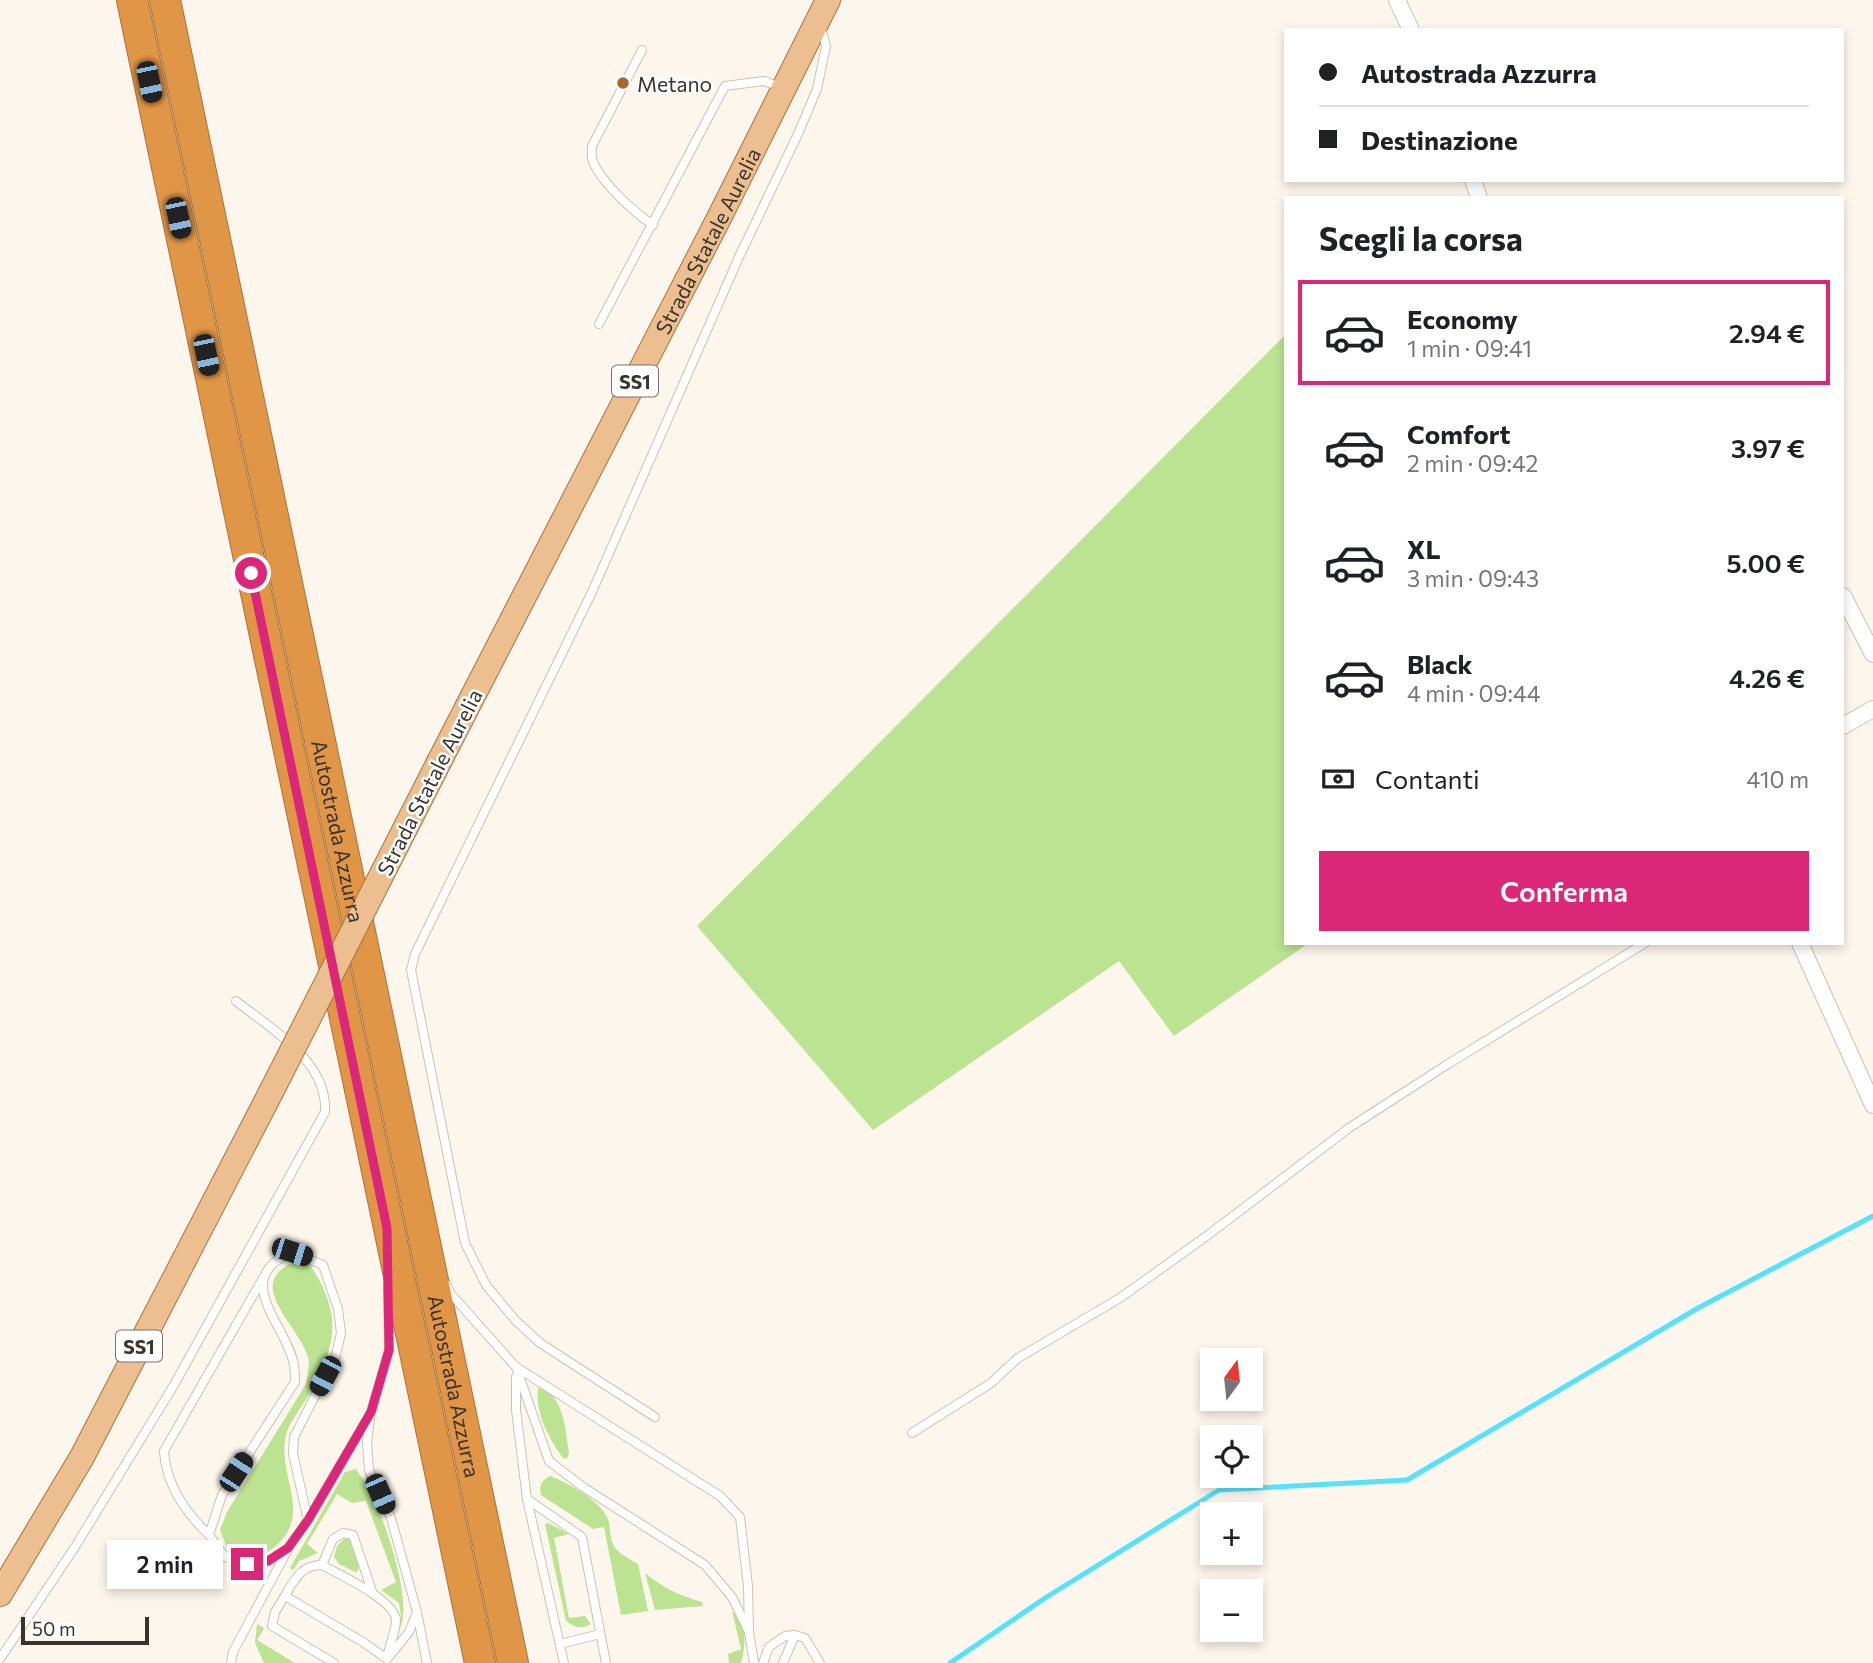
<!DOCTYPE html>
<html lang="it">
<head>
<meta charset="utf-8">
<style>
  body { margin:0; font-family:Commissioner,sans-serif; background:#f2f2f2; color:#202124; height:100vh; display:flex; flex-direction:column; font-size:26px; white-space:nowrap }
  * { box-sizing:border-box; margin:0 }
  p { font-size:23px; color:#757577 }
  .icon { flex:none; width:38px; height:38px; fill:none; stroke:currentColor; stroke-width:2; stroke-linecap:round; stroke-linejoin:round }
  .map { position:relative; flex:1; overflow:hidden }
  .side { position:absolute; left:1284px; top:196px; width:560px; height:749px; display:flex; flex-direction:column; background:#fff; border-radius:0px; box-shadow:0 4px 10px #0003 }
  .side>* { flex:none }
  .guide { position:absolute; left:1284px; top:28px; width:560px; height:154px; border-radius:0px; box-shadow:0 4px 10px #0003; display:grid; align-content:center; height:154px; padding:0 35px; background:#fff }
  .needle { width:46px; rotate:15deg }
  .fabs { position:absolute; left:1200px; top:1348px; display:grid; gap:14px }
  .fabs a { display:grid; place-items:center; width:63px; height:63px; border-radius:0px; background:#fff; box-shadow:0 4px 10px #0003; font-size:35px }
  .scale { position:absolute; left:21px; bottom:18px; width:128px; box-sizing:border-box; padding-left:7px; border:4px solid #38332c; border-top:0; font-size:19px; line-height:24px; white-space:nowrap; color:#38332c; -webkit-text-stroke:5px #fff; paint-order:stroke }
  .end { position:absolute; width:32px; height:32px; margin:-16px; border:9px solid #db2777; background:#fff; box-shadow:0 0 0 4px #fff }
  .from { border-radius:50% }
  .bubble { position:absolute; height:49px; border-radius:0px; background:#fff; box-shadow:0 4px 10px #0003; font-size:23px; font-weight:600; line-height:49px; text-align:center }
  .car { position:absolute; width:21px; height:42px; margin:-21px -10px; border-radius:9px; box-shadow:0 0 5px 2px #0007; background:linear-gradient(#222 24%,#8ab4d8 0 40%,#222 0 76%,#8ab4d8 0 86%,#222 0) }
  .guide b { display:flex; align-items:center; gap:24px; height:66px; font-size:26px }
  .guide b+b { border-top:2px solid #e0e0e0 }
  .guide i { width:18px; height:18px; background:#202124 }
  ul { padding:0; list-style:none }
  li { display:flex; align-items:center; gap:21px; height:105px; margin:0 14px 10px; padding:0 21px; border:4px solid transparent; border-radius:0px }
  li div { flex:1 }
  li b { display:block; font-size:26px }
  li em { font-style:normal; font-weight:600 }
  li.current { border-color:#db2777 }
  li>.icon { width:63px; height:63px; stroke-width:1.5 }
  h2 { padding:0 35px; font-size:32px; line-height:84px }
  .pay { display:flex; align-items:center; gap:18px; height:77px; padding:0 35px; font-size:26px }
  .pay p { margin-inline-start:auto }
  .action { display:flex; gap:14px; margin-top:auto; padding:14px 35px }
  .action a { flex:1; height:80px; border-radius:0px; background:#db2777; color:#fff; font-size:28px; font-weight:600; line-height:80px; text-align:center }
  .map>svg:first-child { display:block }
  .green { fill:#bce392 }
  .lines { fill:none; stroke-linecap:round; stroke-linejoin:round }
  .stream { stroke:#55e2fe; stroke-width:5 }
  .service-casing { stroke:#ccc2b0; stroke-width:10 }
  .minor-casing { stroke:#ccc2b0; stroke-width:18 }
  .primary-casing { stroke:#a6733d; stroke-width:26 }
  .motorway-casing { stroke:#a6733d; stroke-width:32 }
  .service { stroke:#fff; stroke-width:8 }
  .minor { stroke:#fff; stroke-width:16 }
  .primary { stroke:#edbf90; stroke-width:24 }
  .motorway { stroke:#e19546; stroke-width:30 }
  .primary-bridge-casing { stroke:#a6733d; stroke-width:26; stroke-linecap:butt }
  .primary-bridge { stroke:#edbf90; stroke-width:24 }
  .route { stroke:#db2777; stroke-width:9 }
  .poi-dot { fill:#a96634; stroke:#fff; stroke-width:2.5 }
  .labels { text-anchor:middle; dominant-baseline:central; stroke-width:5; stroke-linejoin:round; paint-order:stroke }
  .shield { fill:#fff; stroke:#74706b; stroke-width:2 }
  .shield-label { font-size:19px; font-weight:bold; fill:#38332c }
  .poi-label { font-size:21px; fill:#38332c; stroke:#fff; text-anchor:start }
  .street-label { font-size:21px; fill:#38332c; stroke:#fff }
</style>
</head>
<body>
<div class="map">
<svg width="1873" height="1663" viewBox="0 0 1873 1663">
  <rect width="100%" height="100%" fill="#fdf6ec"/>
  <!-- green -->
  <g class="green">
    <path d="M1286,334v609h23l-135,93 -55,-75 -246,169 -176,-204z"/>
    <path d="M294,1262l16,3c34,51 26,83 -3,133 -7,11 -18,25 -21,37 -10,43 30,80 -14,114 -14,11 -30,6 -45,-1l-7,-18 7,-18 79,-128c1,-9 4,-19 2,-27 -10,-33 -65,-73 -14,-95z"/>
    <path d="M538,1388c27,5 27,44 31,64l-2,7 -4,-1c-14,-19 -28,-45 -25,-70z"/>
    <path d="M356,1469c5,8 11,15 15,23 13,26 45,116 27,140l3,-16 -2,-13 -18,-13 15,-8 -30,-81 -14,2 -15,-9 -30,50 11,9 -19,8 -6,9 -3,-2 55,-96z"/>
    <path d="M550,1476c17,6 50,25 57,41 4,8 2,18 6,27 3,9 17,15 25,20l10,47 -27,4 -17,-88 -11,2 -52,-34c-2,-10 0,-14 9,-19z"/>
    <path d="M548,1523l21,11 -15,4 15,80 16,-2 6,8c-10,6 -17,3 -25,-3l-21,-97z"/>
    <path d="M345,1538l5,1 10,23 -3,11 -18,-9 -5,-7 3,-11z"/>
    <path d="M645,1573c18,15 36,23 57,29l1,4 -48,4z"/>
    <path d="M732,1611c16,15 14,33 9,52h-12l-1,-9 13,-5z"/>
    <path d="M257,1624l7,4 -7,12 38,23h-31l-9,-20z"/>
  </g>
  <g class="lines">
    <!-- stream -->
    <path class="stream" d="M950,1663l95,-65 174,-108 188,-10 291,-172 175,-92"/>
    <!-- service casing -->
    <g class="service-casing">
      <g id="service">
        <path d="M642,50l-50,96c0,4 -1,8 0,12 5,21 43,55 61,67"/>
        <path d="M599,324l126,-238 39,-5 16,6"/>
        <path d="M447,1285l3,8 66,74 204,129 20,21 8,69 1,46"/>
        <path d="M516,1367l33,94 34,26 122,78 27,32 17,35 5,31"/>
        <path d="M516,1377v33l11,89 37,164"/>
        <path d="M655,1417l-115,-74 -25,-23 -29,-35 -21,-42 -54,-273 4,-16 177,-362 147,-335 59,-123 19,-45 9,-43 -5,-19"/>
        <path d="M912,1433l79,-50 27,-25 102,-60 88,-63 141,-107 99,-64 197,-121"/>
        <path d="M527,1499l55,38 24,126"/>
        <path d="M308,1520l-15,-66 1,-17 42,-82 5,-22 -3,-24 -15,-44 -31,-13c-63,27 -5,73 2,113 1,6 1,12 1,17l-73,113 -13,40 16,22 22,7 21,-3 20,-13 20,-28 63,-108"/>
        <path d="M209,1535c-23,-22 -43,-50 -45,-84l99,-173"/>
        <path d="M322,1565l11,-26 10,-6 10,2 20,59"/>
        <path d="M285,1596c9,-16 16,-31 37,-31 16,9 73,35 74,55 0,11 -7,26 -9,38"/>
        <path d="M417,1612l10,51"/>
        <path d="M560,1644l40,-10"/>
        <path d="M0,1659l75,-112 99,-162 151,-273c3,-51 -54,-83 -89,-111"/>
        <path d="M231,1663l2,-11 54,-101"/>
        <path d="M334,1663l-62,-37 3,-14 10,-16 78,46 24,17 22,-27 8,-20 -26,-94 -22,-48 -2,-28 4,-30 18,-62 -1,-63"/>
        <path d="M763,1663l6,-16 16,-11 10,-1 10,3 15,25"/>
        <path d="M783,1663l12,-28"/>
      </g>
    </g>
    <!-- minor casing -->
    <g class="minor-casing">
      <g id="minor">
        <path d="M1397,0l14,30"/>
        <path d="M1473,180l6,18"/>
        <path d="M1843,596l30,58"/>
        <path d="M1843,726l30,-17"/>
        <path d="M1800,943l73,162"/>
      </g>
    </g>
    <!-- primary casing -->
    <g class="primary-casing">
      <g id="primary">
        <path id="s1" d="M440,760l279,-542 109,-218"/>
        <path d="M0,1594l82,-137 188,-363"/>
      </g>
    </g>
    <!-- motorway casing -->
    <g class="motorway-casing">
      <g id="motorway">
        <path d="M132,0l348,1663"/>
        <path id="s2" d="M165,0l348,1663"/>
      </g>
    </g>
    <!-- service -->
    <use href="#service" class="service"/>
    <!-- minor -->
    <use href="#minor" class="minor"/>
    <!-- primary -->
    <use href="#primary" class="primary"/>
    <!-- motorway -->
    <use href="#motorway" class="motorway"/>
    <!-- primary-bridge casing -->
    <g class="primary-bridge-casing">
      <path id="primary-bridge" d="M270,1094l170,-334"/>
    </g>
    <!-- primary-bridge -->
    <use href="#primary-bridge" class="primary-bridge"/>
  </g>
  <g class="lines">
    <!-- route -->
    <path class="route" d="M247,1564l21,-3 20,-13 20,-28 63,-108 18,-62 -2,-122 -136,-655"/>
  </g>
  <!-- markers -->
  <circle class="poi-dot" cx="623" cy="83" r="7"/>
  <g class="labels">
    <!-- shield labels -->
    <g class="shield">
      <rect x="612" y="365.5" width="46" height="31" rx="5"/>
      <rect x="116" y="1330.5" width="46" height="31" rx="5"/>
    </g>
    <g class="shield-label">
      <text x="635" y="381">SS1</text>
      <text x="139" y="1346">SS1</text>
    </g>
    <!-- poi labels -->
    <g class="poi-label">
      <text x="637" y="83">Metano</text>
    </g>
    <!-- street labels -->
    <g class="street-label">
      <text stroke="none"><textPath href="#s1" startOffset="584">Strada Statale Aurelia</textPath></text>
      <text transform="translate(429 782) rotate(-63)">Strada Statale Aurelia</text>
      <text stroke="none"><textPath href="#s2" startOffset="849">Autostrada Azzurra</textPath></text>
      <text stroke="none"><textPath href="#s2" startOffset="1416">Autostrada Azzurra</textPath></text>
    </g>
  </g>
</svg>
<div class="fabs">
<a><svg class="needle" viewBox="-14 -14 28 28"><path d="M0-13l5 13h-10z" fill="#e53935"/><path d="M0 13l5-13h-10z" fill="#757577"/></svg></a>
<a><svg class="icon" aria-label="locate" viewBox="0 0 24 24"><circle cx="12" cy="12" r="6"/><path d="M12 2v4M12 18v4M2 12h4M18 12h4"/></svg></a>
<a>+</a>
<a>−</a>
</div>
<div class="scale">50 m</div>
<i class="end from" style="left:251px;top:573px"></i>
<i class="end" style="left:247px;top:1564px"></i>
<div class="bubble" style="left:107px;top:1540px;width:116px">2 min</div>
<i class="car" style="left:149px;top:82px;rotate:168deg"></i>
<i class="car" style="left:178px;top:218px;rotate:168deg"></i>
<i class="car" style="left:206px;top:355px;rotate:168deg"></i>
<i class="car" style="left:292px;top:1252px;rotate:108deg"></i>
<i class="car" style="left:325px;top:1376px;rotate:208deg"></i>
<i class="car" style="left:236px;top:1472px;rotate:33deg"></i>
<i class="car" style="left:380px;top:1494px;rotate:156deg"></i>
<div class="guide">
<b><i class="from"></i>Autostrada Azzurra</b>
<b><i></i>Destinazione</b>
</div>
<section class="side">
<h2>Scegli la corsa</h2>
<ul>
<li class="current"><svg class="icon" aria-label="car" viewBox="0 0 24 24"><path d="M5 17H2v-5l4-1 3-4h7l3 4 3 1v5h-3M9 17h6M6 11h13"/><circle cx="7" cy="17" r="2"/><circle cx="17" cy="17" r="2"/></svg><div><b>Economy</b><p>1 min · 09:41</p></div><em>2.94 €</em></li>
<li><svg class="icon" aria-label="car" viewBox="0 0 24 24"><path d="M5 17H2v-5l4-1 3-4h7l3 4 3 1v5h-3M9 17h6M6 11h13"/><circle cx="7" cy="17" r="2"/><circle cx="17" cy="17" r="2"/></svg><div><b>Comfort</b><p>2 min · 09:42</p></div><em>3.97 €</em></li>
<li><svg class="icon" aria-label="car" viewBox="0 0 24 24"><path d="M5 17H2v-5l4-1 3-4h7l3 4 3 1v5h-3M9 17h6M6 11h13"/><circle cx="7" cy="17" r="2"/><circle cx="17" cy="17" r="2"/></svg><div><b>XL</b><p>3 min · 09:43</p></div><em>5.00 €</em></li>
<li><svg class="icon" aria-label="car" viewBox="0 0 24 24"><path d="M5 17H2v-5l4-1 3-4h7l3 4 3 1v5h-3M9 17h6M6 11h13"/><circle cx="7" cy="17" r="2"/><circle cx="17" cy="17" r="2"/></svg><div><b>Black</b><p>4 min · 09:44</p></div><em>4.26 €</em></li>
</ul>
<div class="pay"><svg class="icon" aria-label="cash" viewBox="0 0 24 24"><path d="M3 7h18v10H3z"/><circle cx="12" cy="12" r="2"/></svg>Contanti<p>410 m</p></div>
<div class="action"><a>Conferma</a></div>
</section>
</div>
</body>
</html>
